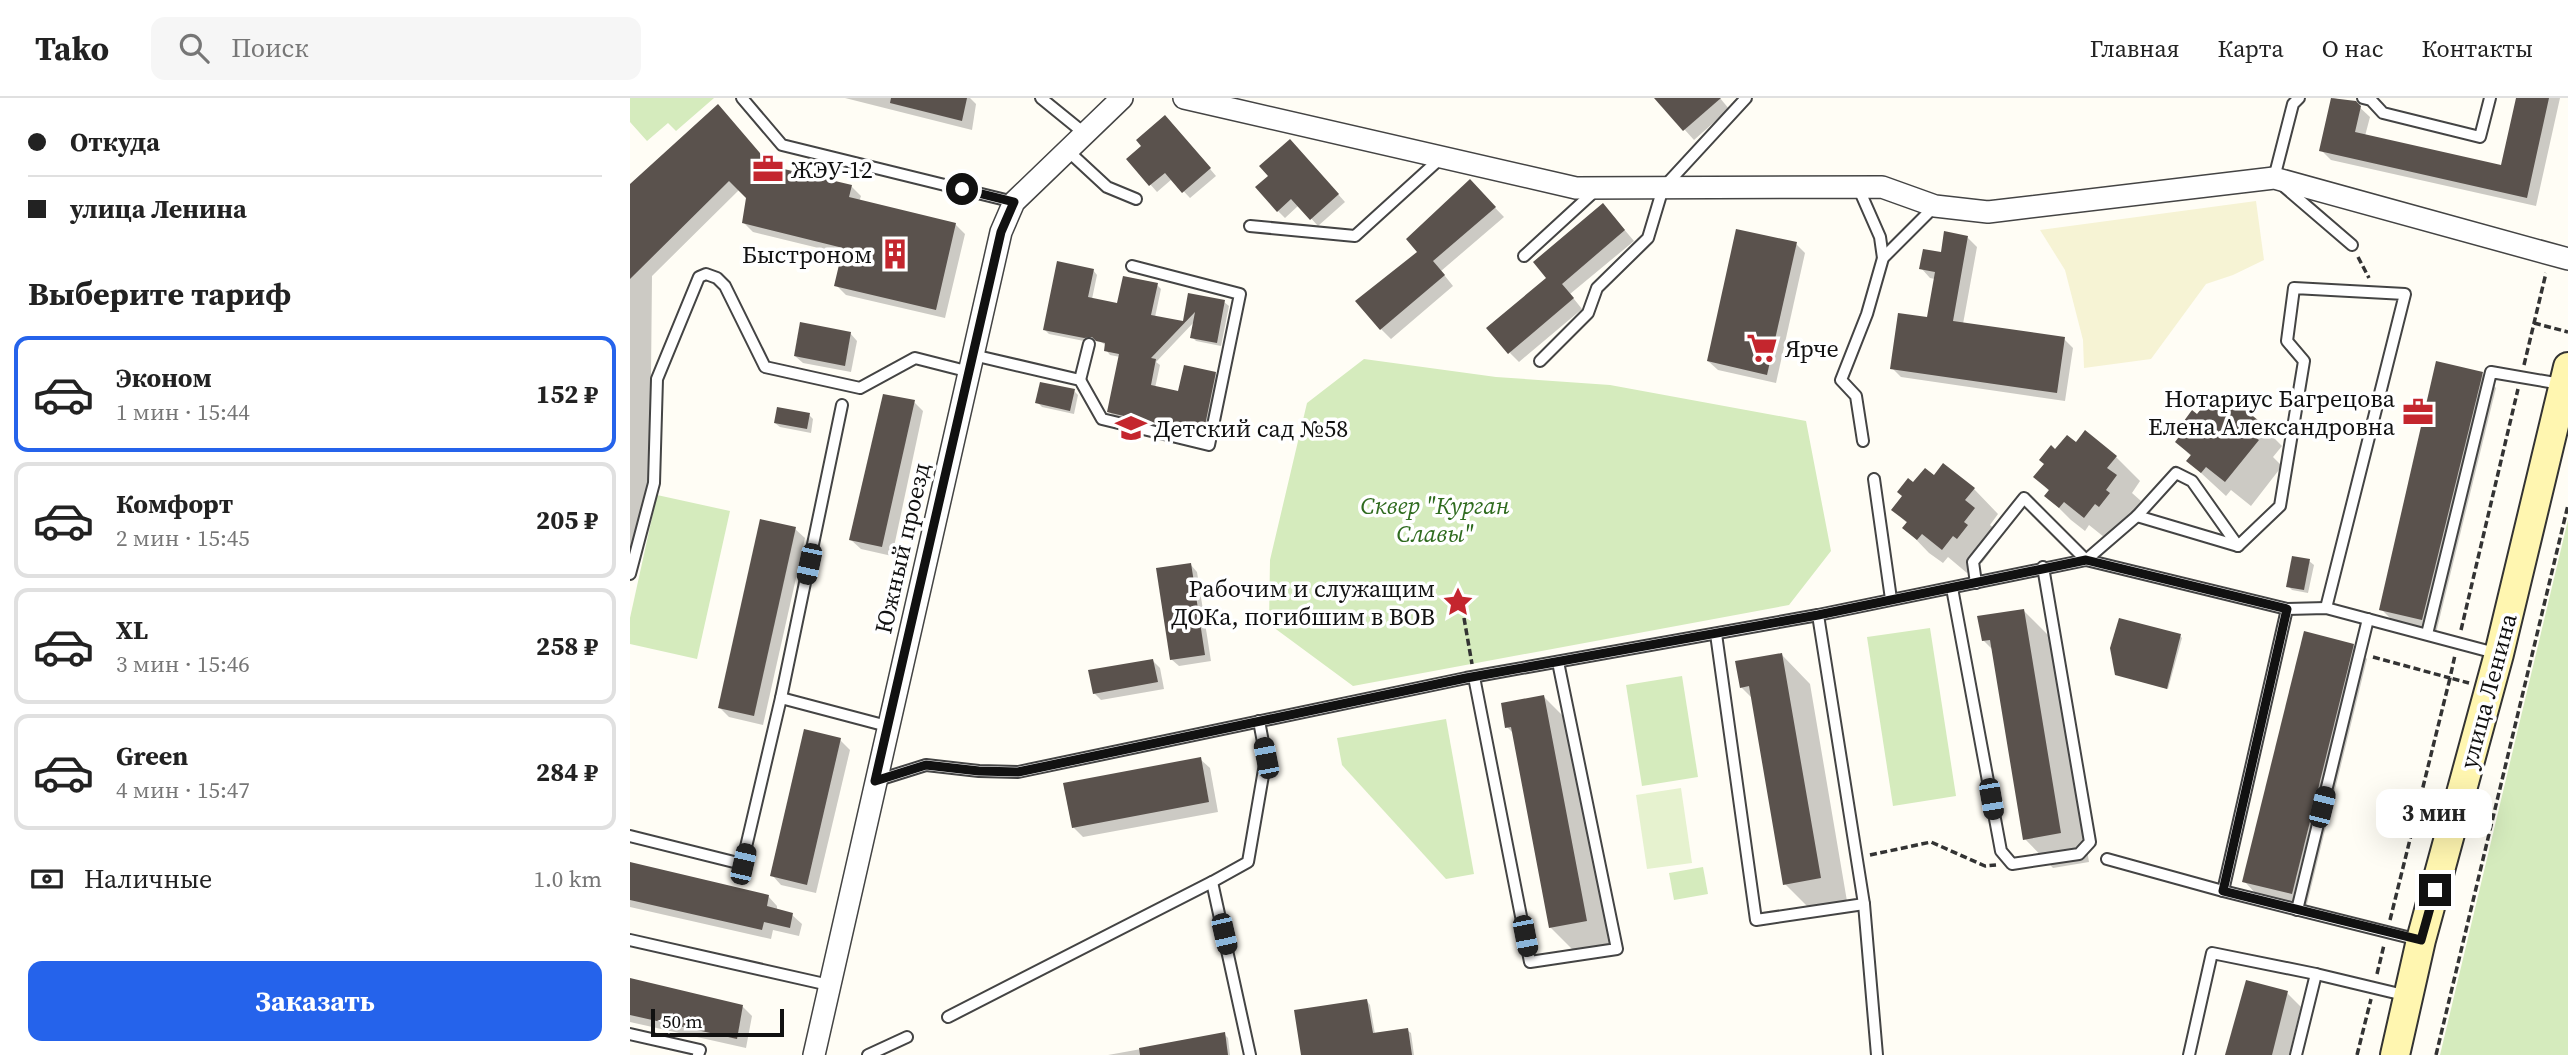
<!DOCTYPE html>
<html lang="ru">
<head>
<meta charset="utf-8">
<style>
  body { margin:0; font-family:"Source Serif 4",serif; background:#f6f6f6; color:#222; height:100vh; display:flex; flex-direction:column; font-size:26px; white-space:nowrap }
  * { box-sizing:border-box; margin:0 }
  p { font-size:23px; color:#767676 }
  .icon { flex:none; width:38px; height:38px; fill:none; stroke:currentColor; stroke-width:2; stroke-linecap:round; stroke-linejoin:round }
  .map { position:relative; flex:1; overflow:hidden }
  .sheet { display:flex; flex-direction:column; background:#fff; width:630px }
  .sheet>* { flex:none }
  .top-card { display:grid; align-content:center; height:154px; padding:0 28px; background:#fff }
  .scale { position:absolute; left:21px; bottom:18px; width:133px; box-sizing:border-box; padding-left:7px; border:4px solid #111; border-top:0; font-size:19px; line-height:24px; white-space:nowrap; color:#111; -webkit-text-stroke:5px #fff; paint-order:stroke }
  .end { position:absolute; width:32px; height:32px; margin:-16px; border:9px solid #111; background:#fff; box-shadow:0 0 0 4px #fff }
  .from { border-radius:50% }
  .bubble { position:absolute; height:49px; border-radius:14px; background:#fff; box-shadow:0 7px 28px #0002; font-size:23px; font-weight:700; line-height:49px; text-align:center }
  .car { position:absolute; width:21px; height:42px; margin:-21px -10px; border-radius:9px; box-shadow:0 0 5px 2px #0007; background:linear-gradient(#222 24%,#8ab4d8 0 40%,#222 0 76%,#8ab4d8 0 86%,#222 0) }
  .top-card b { display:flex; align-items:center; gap:24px; height:66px; font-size:26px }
  .top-card b+b { border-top:2px solid #e0e0e0 }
  .top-card i { width:18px; height:18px; background:#222 }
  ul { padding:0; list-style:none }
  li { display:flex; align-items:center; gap:21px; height:116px; margin:0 14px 10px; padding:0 14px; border:4px solid #e0e0e0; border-radius:14px }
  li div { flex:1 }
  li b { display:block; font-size:26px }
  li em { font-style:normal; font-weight:700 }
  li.active { border-color:#2563eb }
  li>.icon { width:63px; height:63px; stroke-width:1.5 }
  h2 { padding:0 28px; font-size:32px; line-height:84px }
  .pay { display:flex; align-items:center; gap:18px; height:77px; padding:0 28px; font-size:26px }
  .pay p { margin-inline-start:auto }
  .action { display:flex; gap:14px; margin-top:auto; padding:14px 28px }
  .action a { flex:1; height:80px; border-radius:14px; background:#2563eb; color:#fff; font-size:28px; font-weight:700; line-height:80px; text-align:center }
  header { display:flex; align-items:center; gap:42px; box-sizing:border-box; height:98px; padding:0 35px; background:#fff; border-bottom:2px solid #e0e0e0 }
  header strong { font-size:33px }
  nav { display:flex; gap:38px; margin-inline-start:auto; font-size:24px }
  .search { width:490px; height:63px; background:#f6f6f6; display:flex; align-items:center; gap:18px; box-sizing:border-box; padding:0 24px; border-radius:14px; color:#767676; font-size:26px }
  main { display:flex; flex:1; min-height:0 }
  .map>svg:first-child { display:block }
  .farmland { fill:#f6f3d4 }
  .green { fill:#d5ebbd }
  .pitch { fill:#e6f2cf }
  .shadow { fill:#0003 }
  .building { fill:#5a524d }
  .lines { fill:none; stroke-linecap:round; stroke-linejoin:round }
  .lane-casing { stroke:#444; stroke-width:14 }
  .street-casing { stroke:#444; stroke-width:24 }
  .secondary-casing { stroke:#333; stroke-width:32 }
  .path { stroke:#333; stroke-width:3.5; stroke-dasharray:7 3.5; stroke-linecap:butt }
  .lane { stroke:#fff; stroke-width:10 }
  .street { stroke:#fff; stroke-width:21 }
  .secondary { stroke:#fff6b0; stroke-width:28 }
  .route { stroke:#111; stroke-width:9 }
  .labels { text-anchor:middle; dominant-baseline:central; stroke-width:7; stroke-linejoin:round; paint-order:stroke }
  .poi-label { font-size:24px; fill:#111; stroke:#fff; text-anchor:start }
  .park-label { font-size:24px; font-style:italic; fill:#2f6b1f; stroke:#fff }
  .street-label { font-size:24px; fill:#111; stroke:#fff }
</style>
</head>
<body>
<header>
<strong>Tako</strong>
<div class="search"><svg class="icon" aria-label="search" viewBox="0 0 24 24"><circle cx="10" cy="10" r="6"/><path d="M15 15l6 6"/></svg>Поиск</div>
<nav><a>Главная</a><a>Карта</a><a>О нас</a><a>Контакты</a></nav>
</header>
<main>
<section class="sheet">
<div class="top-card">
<b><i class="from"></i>Откуда</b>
<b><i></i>улица Ленина</b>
</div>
<h2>Выберите тариф</h2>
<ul>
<li class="active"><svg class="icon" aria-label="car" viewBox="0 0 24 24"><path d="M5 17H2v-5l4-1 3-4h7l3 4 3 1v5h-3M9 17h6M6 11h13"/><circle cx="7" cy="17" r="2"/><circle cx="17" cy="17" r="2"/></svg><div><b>Эконом</b><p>1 мин · 15:44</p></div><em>152 ₽</em></li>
<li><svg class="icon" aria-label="car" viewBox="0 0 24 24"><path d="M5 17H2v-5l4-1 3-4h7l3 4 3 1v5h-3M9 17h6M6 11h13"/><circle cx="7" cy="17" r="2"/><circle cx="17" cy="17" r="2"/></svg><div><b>Комфорт</b><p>2 мин · 15:45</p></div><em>205 ₽</em></li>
<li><svg class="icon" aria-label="car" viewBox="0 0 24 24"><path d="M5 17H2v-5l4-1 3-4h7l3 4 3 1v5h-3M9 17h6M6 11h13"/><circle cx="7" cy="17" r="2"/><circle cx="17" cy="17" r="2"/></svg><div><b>XL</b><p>3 мин · 15:46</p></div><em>258 ₽</em></li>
<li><svg class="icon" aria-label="car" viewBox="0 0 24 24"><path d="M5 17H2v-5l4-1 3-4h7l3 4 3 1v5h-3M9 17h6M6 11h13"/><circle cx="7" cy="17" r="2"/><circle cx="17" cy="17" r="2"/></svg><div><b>Green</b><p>4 мин · 15:47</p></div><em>284 ₽</em></li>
</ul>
<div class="pay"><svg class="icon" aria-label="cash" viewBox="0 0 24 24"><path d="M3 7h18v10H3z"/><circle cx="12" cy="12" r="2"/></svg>Наличные<p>1.0 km</p></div>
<div class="action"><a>Заказать</a></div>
</section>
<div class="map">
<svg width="1938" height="957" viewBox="0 0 1938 957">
  <rect width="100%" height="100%" fill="#fffdf5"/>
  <!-- farmland -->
  <path class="farmland" d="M1626,103l8,59 -31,15 -27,9 -55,75 -67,9 -1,-28 -18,-70 -25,-40z"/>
  <!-- green -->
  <g class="green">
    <path d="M0,0h84l-38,33 -8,-8 -21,18 -17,-19z"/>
    <path d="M734,261l132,18 114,8 196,36 25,130 -42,54 -436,81 -84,-62 1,-64 37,-157z"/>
    <path d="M27,397l73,16 -33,148 -67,-15v-26z"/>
    <path d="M1938,422v535h-128z"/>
    <path d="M1300,530l26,168 -63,10 -26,-169z"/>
    <path d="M1052,578l16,101 -56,9 -16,-101z"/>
    <path d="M816,621l28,155 -28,5 -104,-114 -5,-27z"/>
    <path d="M1073,769l5,27 -34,6 -5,-27z"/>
  </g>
  <!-- pitch -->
  <path class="pitch" d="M1051,690l11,75 -45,6 -11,-74z"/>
  <!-- shadow -->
  <g class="shadow">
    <path d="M215,0h125l6,6 -4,26z"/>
    <path d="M1026,0h64l9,11 -35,31z"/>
    <path d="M1703,0l22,5 15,14 -5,19 137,31 15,-69h43l-24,108 -205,-46 -10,-10z"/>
    <path d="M542,26l44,52 -26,22 -18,-19 -15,13 -29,-33z"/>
    <path d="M667,50l48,54 -27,24 -19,-21 -14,13 -7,-7z"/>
    <path d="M142,70l79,18 10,10 -2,6 96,22 10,10 -20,84 -99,-23 -10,-10 7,-31 -90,-22 -10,-10 4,-25 -7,-8 -88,87 -2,202 -20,83v-374z"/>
    <path d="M840,84l34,35 -63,54 12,15 -62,53 -10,-10 38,-77z"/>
    <path d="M982,117l22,26 -64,53 12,15 -63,53 -9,-9 38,-75z"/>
    <path d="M1338,140l9,9 -14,77 101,15 9,9 -8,53 -164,-24 -9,-9 36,-49 7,-40 -5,-1 -9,-10z"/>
    <path d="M1166,146l9,9 -29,130 -58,-13 -10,-9z"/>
    <path d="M463,172l4,5 -5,24 26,6 39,-20 4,4 -6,28 30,6 5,-28 34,7 5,4 -8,40 -25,-5 -4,-4 3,-16 -39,41 4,3 -5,23 25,5 35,-20 5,5 -13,61 -93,-23 -5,-4 11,-55 -10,-2 -4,-5 1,-4 -9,-6 -9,2 -40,-8 -5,-5z"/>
    <path d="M220,235l7,8 -6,31 -48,-9 -8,-7z"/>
    <path d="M1852,276l14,14 -60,245 -41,-10 -14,-14z"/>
    <path d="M444,293l4,4 -4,19 -32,-7 -5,-5z"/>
    <path d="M284,304l9,9 -31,145 -31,-7 -10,-9z"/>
    <path d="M179,317l4,4 -2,14 -31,-6 -5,-4z"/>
    <path d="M1568,319l60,5 24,24 -9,11 9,9 -31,40 -20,-16 -5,6 -38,-35 4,-4 -15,-15z"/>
    <path d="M1446,347l40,12 24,24 -8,12 9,8 -11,14 3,4 -24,22 -20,-16 -4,6 -14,-11 -24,-24 3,-4 -14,-15 20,-25z"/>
    <path d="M1304,379l40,12 24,25 -8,11 9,8 -11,14 3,4 -9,12 -4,-3 -11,13 -19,-16 -5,6 -14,-10 -24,-25 3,-4 -14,-14 20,-26z"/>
    <path d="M165,431l10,9 -42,187 -34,-8 -10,-10z"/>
    <path d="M1679,463l5,4 -6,28 -16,-3 -4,-4z"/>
    <path d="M560,466l7,8 14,89 -32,5 -8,-7z"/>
    <path d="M1393,512l29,29 37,223 -36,6 -28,-29 -32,-189 -10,-10z"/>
    <path d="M1550,538l2,2 -14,51 -52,-15z"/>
    <path d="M1723,547l14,14 -61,249 -48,-12 -14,-15z"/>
    <path d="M1152,557l28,29 38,223 -34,6 -29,-29 -32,-185 -12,-12z"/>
    <path d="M523,563l7,7 4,21 -63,11 -7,-7z"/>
    <path d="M914,599l29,29 41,223 -35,7 -29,-29 -35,-192 -8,-8z"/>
    <path d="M210,642l10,10 -34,143 -35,-8 -9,-10z"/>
    <path d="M570,661l10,9 8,44 -135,25 -10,-10z"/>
    <path d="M0,766l138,32 9,10v5l15,4 10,9 -3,12 -26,-6 -2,9 -141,-32z"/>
    <path d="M0,882l113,27 9,9 -6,32 -116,-26z"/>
    <path d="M1657,895l14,14 -12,48h-62z"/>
    <path d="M737,903l3,4 5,29 32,-4 4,3 3,22h-112z"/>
    <path d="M594,936l4,4 2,17h-122z"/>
  </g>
  <!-- building -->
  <g class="building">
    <path d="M261,0h76l-5,23 -72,-18z"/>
    <path d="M1024,0h67l-38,33z"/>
    <path d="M1701,0l25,3 5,5 -6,26 146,33 15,-67h33l-22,100 -208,-47z"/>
    <path d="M88,6l53,62 81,19 -3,12 107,26 -20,87 -102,-24 9,-38 -101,-25 4,-25 -17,-17 -99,98v-95z"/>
    <path d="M535,17l46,53 -29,25 -17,-20 -16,13 -23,-27 15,-13 -5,-6z"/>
    <path d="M660,41l49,55 -29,26 -19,-21 -14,13 -22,-25 13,-11 -9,-10z"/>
    <path d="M840,81l26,28 -63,54 12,14 -65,55 -25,-29 62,-49 -11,-13z"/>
    <path d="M973,105l22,27 -63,54 12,14 -66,56 -22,-26 60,-50 -13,-16z"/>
    <path d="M1106,131l61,13 -30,133 -60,-14z"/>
    <path d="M1314,133l24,5 -15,85 112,16 -8,56 -167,-24 8,-56 29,4 8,-45 -16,-3 4,-20 18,3z"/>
    <path d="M427,163l37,8 -6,28 29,6 6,-27 35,7 -7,32 32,6 5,-28 37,7 -8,43 -27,-5 5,-26 -44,46 5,1 -5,26 27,6 6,-26 32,7 -13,63 -96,-23 12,-58 -15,-3 1,-8 -9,-2 -4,-4 -8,1 -41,-8z"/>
    <path d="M170,224l51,10 -6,34 -51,-10z"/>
    <path d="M1806,263l47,11 -61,248 -43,-10z"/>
    <path d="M410,284l35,7 -5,22 -35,-8z"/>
    <path d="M253,296l32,6 -33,147 -33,-7z"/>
    <path d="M1597,297l32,26 -10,12 10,7 -34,42 -19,-15 -5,6 -15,-12 5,-6 -16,-13 10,-13 -4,-4 11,-15 5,4 11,-14 9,8z"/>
    <path d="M147,309l33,6 -3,16 -33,-6z"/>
    <path d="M1455,332l32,26 -10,12 10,7 -11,15 4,3 -11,14 -4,-3 -11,14 -20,-16 -5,6 -15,-12 5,-6 -16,-13 11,-13 -5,-4 12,-15 4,4 12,-14 9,7z"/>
    <path d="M1313,365l32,25 -10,12 10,8 -11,14 4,3 -11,14 -4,-3 -11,14 -20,-16 -5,6 -15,-12 5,-6 -16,-12 11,-14 -5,-4 11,-14 5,4 12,-14 9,7z"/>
    <path d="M130,421l36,8 -42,189 -36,-8z"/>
    <path d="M1662,458l18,3 -6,31 -18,-3z"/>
    <path d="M561,465l14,92 -35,5 -14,-92z"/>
    <path d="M1394,511l37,224 -38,7 -33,-200 -8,1 -5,-25z"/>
    <path d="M1489,520l62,16 -14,55 -52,-14 -5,-27z"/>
    <path d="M1674,533l50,13 -62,250 -50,-12z"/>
    <path d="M1152,555l39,225 -38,7 -34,-199 -9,2 -5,-27z"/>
    <path d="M523,561l5,23 -65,12 -5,-24z"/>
    <path d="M914,597l43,226 -38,7 -38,-201 -6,1 -4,-25z"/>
    <path d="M174,631l37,9 -34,147 -37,-9z"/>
    <path d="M571,659l8,45 -137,26 -9,-45z"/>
    <path d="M0,764l139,33 -2,11 26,7 -3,15 -26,-6 -2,8 -132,-30z"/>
    <path d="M0,880l113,27 -6,34 -107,-24z"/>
    <path d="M1616,882l42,11 -16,64h-47z"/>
    <path d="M737,901l6,34 35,-5 4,27h-111l-7,-45z"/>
    <path d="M595,934l3,23h-88l-1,-7z"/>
  </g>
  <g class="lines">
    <!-- lane casing -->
    <g class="lane-casing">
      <g id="lane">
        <path d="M112,0l40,47 232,57"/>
        <path d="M411,0l43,35"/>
        <path d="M1669,0l-6,6 -19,74 78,67"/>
        <path d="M1733,0l8,2 12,13 97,24 10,-39"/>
        <path d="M437,52l40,37 29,12"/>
        <path d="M1228,89l22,50 3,21"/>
        <path d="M620,128l105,10 87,-79"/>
        <path d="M894,158l73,-67"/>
        <path d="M343,257l107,25 22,39 107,26 31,-151 -108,-28"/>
        <path d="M910,263l48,-48 9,-25 51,-50 15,-50 83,-90"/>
        <path d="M450,282l9,-36"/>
        <path d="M212,307l-61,293 106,28"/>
        <path d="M1233,343l-7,-45 -15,-16 26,-66 16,-56 52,-52"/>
        <path d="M1244,381l17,120"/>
        <path d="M1507,418l39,-43 16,8 46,65"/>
        <path d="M0,476l24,-91 3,-104 42,-102 7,-3 11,4 8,8 40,81 95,21 55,-30 55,14"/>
        <path d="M1346,485l-3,-21 51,-64 62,62 51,-44 101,30 42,-40 24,-145 -17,-20 7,-53 111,6 -79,314"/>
        <path d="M1322,490l49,263 11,13 67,-10 11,-12 -47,-275"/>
        <path d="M1086,536l40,286 108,-16 -46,-289"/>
        <path d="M1797,536l64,-262 70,12"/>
        <path d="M844,579l56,285 87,-13 -59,-287"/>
        <path d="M245,683l51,-16 53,6 39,1 448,-94 352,-63 268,-55 201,49 39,-1 173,46"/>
        <path d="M0,738l112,28 39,-166"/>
        <path d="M1477,761l116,32 196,49"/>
        <path d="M582,784l36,-20 18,-104 -7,-37"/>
        <path d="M1593,793l64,-282"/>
        <path d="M1234,806l13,151"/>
        <path d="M1667,812l71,-291"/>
        <path d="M0,842l199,45"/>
        <path d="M318,919l264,-135 38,173"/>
        <path d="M0,936l70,16 -2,5"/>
        <path d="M238,957l39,-18"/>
        <path d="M1559,957l23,-102 104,21 92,22"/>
        <path d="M1666,957l20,-81"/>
      </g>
    </g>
    <!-- street casing -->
    <g class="street-casing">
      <g id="street">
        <path d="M554,0l392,90 306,-1 53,19 53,6 286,-34 294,81"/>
        <path d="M184,957l187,-823 13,-30 108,-104"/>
      </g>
    </g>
    <!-- secondary casing -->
    <g class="secondary-casing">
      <path id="secondary" d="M1765,957l26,-115 78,-286 69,-287"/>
    </g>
    <!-- path -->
    <g class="path">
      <path d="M1728,159l11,21"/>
      <path d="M1904,225l34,9"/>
      <path d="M1894,267l22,-92"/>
      <path d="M834,520l8,46"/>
      <path d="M1831,532l57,-241"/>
      <path d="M1743,559l77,21 5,-23"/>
      <path d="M1240,757l61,-13 54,24 11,-1"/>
      <path d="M1760,822l60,-242 19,5"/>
      <path d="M1747,876l7,-29"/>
      <path d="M1727,957l14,-56"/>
      <path d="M1806,957l132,-550"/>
    </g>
    <!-- lane -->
    <use href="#lane" class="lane"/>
    <!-- street -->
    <use href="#street" class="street"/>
    <!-- secondary -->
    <use href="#secondary" class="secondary"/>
  </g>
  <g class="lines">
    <!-- route -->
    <path class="route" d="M332,91l52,13 -13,30 -126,549 51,-16 53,6 39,1 448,-94 352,-63 268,-55 201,49 -64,282 198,49 14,-50"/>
  </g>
  <!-- icons -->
  <defs>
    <g id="office-bare" transform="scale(2.415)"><path d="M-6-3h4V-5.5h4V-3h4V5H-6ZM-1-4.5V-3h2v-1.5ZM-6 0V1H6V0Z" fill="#c4262e" stroke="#fff" stroke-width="2.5" paint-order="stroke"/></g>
    <g id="building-bare" transform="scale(2.415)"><path d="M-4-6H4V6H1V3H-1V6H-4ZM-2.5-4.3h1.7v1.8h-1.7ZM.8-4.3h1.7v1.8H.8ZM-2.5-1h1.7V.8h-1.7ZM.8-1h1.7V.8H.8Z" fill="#c4262e" stroke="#fff" stroke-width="2.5" paint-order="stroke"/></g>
    <g id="supermarket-bare" transform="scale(2.415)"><path d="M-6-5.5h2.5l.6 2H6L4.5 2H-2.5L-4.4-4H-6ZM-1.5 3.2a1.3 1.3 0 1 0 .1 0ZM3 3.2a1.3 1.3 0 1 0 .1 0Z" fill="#c4262e" stroke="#fff" stroke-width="2.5" paint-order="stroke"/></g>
    <g id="school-bare" transform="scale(2.415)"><path d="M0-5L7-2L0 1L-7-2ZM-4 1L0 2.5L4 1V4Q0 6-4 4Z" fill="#c4262e" stroke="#fff" stroke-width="2.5" paint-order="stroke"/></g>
    <g id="sight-bare" transform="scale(2.415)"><path d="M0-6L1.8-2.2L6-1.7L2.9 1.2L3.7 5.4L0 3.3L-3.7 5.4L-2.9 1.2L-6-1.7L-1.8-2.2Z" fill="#c4262e" stroke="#fff" stroke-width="2.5" paint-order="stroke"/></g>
  </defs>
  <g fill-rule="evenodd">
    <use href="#office-bare" x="138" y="71"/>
    <use href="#building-bare" x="265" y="156"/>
    <use href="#supermarket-bare" x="1132" y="250"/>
    <use href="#office-bare" x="1788" y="314"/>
    <use href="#school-bare" x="501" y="330"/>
    <use href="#sight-bare" x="828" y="504"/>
  </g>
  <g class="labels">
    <!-- poi labels -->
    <g class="poi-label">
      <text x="161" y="71">ЖЭУ-12</text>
      <text x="242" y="156" text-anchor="end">Быстроном</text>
      <text x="1155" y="250">Ярче</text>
      <text x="1765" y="300" text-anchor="end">Нотариус Багрецова<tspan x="1765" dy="28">Елена Александровна</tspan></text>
      <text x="524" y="330">Детский сад №58</text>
      <text x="805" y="490" text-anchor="end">Рабочим и служащим<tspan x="805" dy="28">ДОКа, погибшим в ВОВ</tspan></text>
    </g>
    <!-- park labels -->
    <g class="park-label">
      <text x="805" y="407">Сквер "Курган<tspan x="805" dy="28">Славы"</tspan></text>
    </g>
    <!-- street labels -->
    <g class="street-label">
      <text transform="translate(272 450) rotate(-77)">Южный проезд</text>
      <text transform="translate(1858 593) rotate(-75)">улица Ленина</text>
    </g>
  </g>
</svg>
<div class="scale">50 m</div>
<i class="end from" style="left:332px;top:91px"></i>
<i class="end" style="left:1805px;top:792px"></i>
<div class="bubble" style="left:1746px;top:691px;width:116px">3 мин</div>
<i class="car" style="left:179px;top:466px;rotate:192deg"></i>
<i class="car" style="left:636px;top:660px;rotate:349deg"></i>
<i class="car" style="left:1361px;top:701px;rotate:170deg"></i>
<i class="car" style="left:1692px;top:709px;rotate:14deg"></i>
<i class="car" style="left:113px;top:766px;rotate:13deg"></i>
<i class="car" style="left:594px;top:836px;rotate:167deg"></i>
<i class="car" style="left:895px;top:838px;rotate:169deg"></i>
</div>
</main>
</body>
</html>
